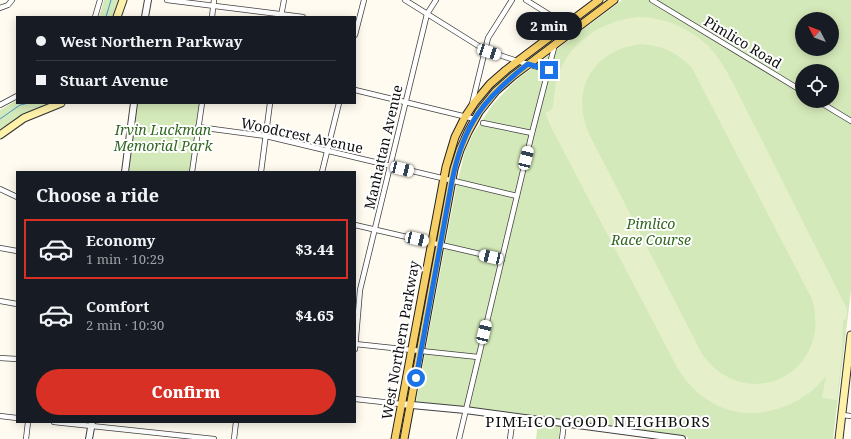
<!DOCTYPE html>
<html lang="en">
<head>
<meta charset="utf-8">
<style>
  body { margin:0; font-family:"Noto Serif",serif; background:#20242c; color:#f1f3f6; height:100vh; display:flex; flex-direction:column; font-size:15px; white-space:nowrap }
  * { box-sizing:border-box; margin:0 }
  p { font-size:13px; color:#9ea1a6 }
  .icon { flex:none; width:22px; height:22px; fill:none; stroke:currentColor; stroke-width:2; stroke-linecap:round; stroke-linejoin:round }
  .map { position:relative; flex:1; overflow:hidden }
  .drawer { position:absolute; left:16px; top:171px; width:340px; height:252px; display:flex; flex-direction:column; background:#171b24; border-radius:0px; box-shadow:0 2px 10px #0003 }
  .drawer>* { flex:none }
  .guide { position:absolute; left:16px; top:16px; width:340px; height:88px; border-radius:0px; box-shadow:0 2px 10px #0003; display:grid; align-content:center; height:88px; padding:0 20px; background:#171b24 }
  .needle { width:26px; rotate:312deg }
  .fabs { position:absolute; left:795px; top:12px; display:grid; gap:8px }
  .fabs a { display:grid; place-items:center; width:44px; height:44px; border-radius:50%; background:#171b24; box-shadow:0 2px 10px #0003; font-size:20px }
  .end { position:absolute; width:18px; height:18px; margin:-9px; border:5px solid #1a73e8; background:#fff; box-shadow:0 0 0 2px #fff }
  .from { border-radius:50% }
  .bubble { position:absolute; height:28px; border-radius:14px; background:#171b24; box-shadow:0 2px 10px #0003; font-size:13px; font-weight:800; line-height:28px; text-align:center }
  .car { position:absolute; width:12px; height:24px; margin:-12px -6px; border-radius:5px; box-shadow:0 0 3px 1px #0007; background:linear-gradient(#fff 24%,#345 0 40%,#fff 0 76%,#345 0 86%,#fff 0) }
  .guide b { display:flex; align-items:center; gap:14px; height:38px; font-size:15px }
  .guide b+b { border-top:1px solid #363941 }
  .guide i { width:10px; height:10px; background:#f1f3f6 }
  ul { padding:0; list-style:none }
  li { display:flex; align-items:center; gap:12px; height:60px; margin:0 8px 6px; padding:0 12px; border:2px solid transparent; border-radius:0px }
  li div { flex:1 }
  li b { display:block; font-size:15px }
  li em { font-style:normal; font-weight:800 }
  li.current { border-color:#d93025 }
  li>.icon { width:36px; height:36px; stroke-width:1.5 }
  h2 { padding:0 20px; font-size:18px; line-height:48px }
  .cta { display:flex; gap:8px; margin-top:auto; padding:8px 20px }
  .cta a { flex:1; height:46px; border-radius:24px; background:#d93025; color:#fff; font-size:16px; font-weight:800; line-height:46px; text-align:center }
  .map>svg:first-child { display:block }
  .green { fill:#d4e9b9; fill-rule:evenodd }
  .pitch { fill:#e5f0cb; fill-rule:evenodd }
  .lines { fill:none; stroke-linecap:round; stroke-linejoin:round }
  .stream { stroke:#3c98cc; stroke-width:1 }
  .minor-casing { stroke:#414141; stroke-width:6 }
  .tertiary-casing { stroke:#414141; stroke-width:8 }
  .secondary-casing { stroke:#303030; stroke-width:9 }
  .primary-casing { stroke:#1f1f1f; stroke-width:9 }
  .minor { stroke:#fff; stroke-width:4.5 }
  .tertiary { stroke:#fff; stroke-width:6 }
  .secondary { stroke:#fef2ab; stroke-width:7 }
  .primary { stroke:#f7cf67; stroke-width:7 }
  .route { stroke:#1a73e8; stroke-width:5 }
  .labels { text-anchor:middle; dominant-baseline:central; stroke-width:4; stroke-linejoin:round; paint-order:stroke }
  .street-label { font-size:14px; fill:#0e0e0e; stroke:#fff }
  .park-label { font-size:14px; font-style:italic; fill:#30661f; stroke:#fff }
  .neighbourhood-label { font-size:15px; letter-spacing:1px; fill:#0e0e0e; stroke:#fff }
</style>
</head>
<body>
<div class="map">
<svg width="851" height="439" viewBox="0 0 851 439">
  <rect width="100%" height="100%" fill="#fffbf0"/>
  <!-- green -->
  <g class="green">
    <path d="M104,0h14l-5,17h-14z"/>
    <path d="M622,0h229v291l-18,148h-145v-2l-218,-29 -54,-6 40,-214 9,-37 8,-17 20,-30 22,-23zM802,19h30v30h-30zM802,71h30v30h-30z"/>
    <path d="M17,100v3h34l-29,11 -22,16v-20z"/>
    <path d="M136,103h64l-9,69h-64z"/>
    <path d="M538,423l22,3 -1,13h-23z"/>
  </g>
  <!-- pitch -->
  <path class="pitch" d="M638,17c27,0 54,12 73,32 9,10 16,23 22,34l114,226 -1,10 -3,1 -1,33 -5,47 -15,-2 4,-22c-6,7 -12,14 -20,19 -27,19 -64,25 -93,8 -15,-8 -26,-20 -35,-34l-126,-240 -7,-16 6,-3 2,-3c1,-12 2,-23 6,-34 12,-33 46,-53 79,-56zM640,44c22,1 37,8 52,24l120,231c22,75 -66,117 -110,55l-113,-220c-19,-44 3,-83 51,-90z"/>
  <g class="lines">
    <!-- stream -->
    <g class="stream">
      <path d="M106,17l5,-17"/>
      <path d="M0,119l20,-14 9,-2"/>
    </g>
    <!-- minor casing -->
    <g class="minor-casing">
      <g id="minor">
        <path d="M167,0l136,17"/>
        <path d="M405,0l80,50 32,11 32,9"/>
        <path d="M526,0l48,30"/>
        <path d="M652,0l150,91"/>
        <path d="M0,8l8,-3 4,-5"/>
        <path d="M281,16l3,-16"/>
        <path d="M95,17l5,-17"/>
        <path d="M212,17l2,-17"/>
        <path d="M355,35l9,-35"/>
        <path d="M355,90l120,29"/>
        <path d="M818,101l33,20"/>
        <path d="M472,104l16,-66 24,-38"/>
        <path d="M0,105l17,-9"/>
        <path d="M483,123l49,10"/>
        <path d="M198,127l68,9 251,60"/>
        <path d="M192,172l10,-69"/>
        <path d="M261,172l9,-69"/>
        <path d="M322,172l17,-69"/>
        <path d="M0,189l17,8"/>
        <path d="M355,225l147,34"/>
        <path d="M0,248l17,3"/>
        <path d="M0,301l17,3"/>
        <path d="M355,344l123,13"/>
        <path d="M355,349l5,-59 67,-276 9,-14"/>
        <path d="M0,358l17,1"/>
        <path d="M355,399l46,5"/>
        <path d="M842,415l9,1"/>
        <path d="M0,416l17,2"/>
        <path d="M54,422l160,17"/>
        <path d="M26,439l2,-17"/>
        <path d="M234,439l2,-17"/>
        <path d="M459,439l73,-306 23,-89"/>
        <path d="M510,439l3,-22"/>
        <path d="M562,439l2,-16"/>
      </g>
    </g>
    <!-- tertiary casing -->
    <g class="tertiary-casing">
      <g id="tertiary">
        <path d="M145,17l3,-17"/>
        <path d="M125,172l9,-69"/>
        <path d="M401,404l64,6 217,29"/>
        <path d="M89,439l3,-17"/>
      </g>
    </g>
    <!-- secondary casing -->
    <g class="secondary-casing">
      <g id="secondary">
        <path d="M117,17l6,-17"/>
        <path d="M0,135l24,-17 37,-15"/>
        <path d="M839,439l12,-104"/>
      </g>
    </g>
    <!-- primary casing -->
    <g class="primary-casing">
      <g id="primary">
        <path d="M395,439l51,-272 9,-30 10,-20 10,-15 15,-18 16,-14 93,-70"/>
        <path d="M404,439l50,-270 6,-19 8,-18 11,-20 17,-21 17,-15 101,-76"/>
      </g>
    </g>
    <!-- minor -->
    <use href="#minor" class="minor"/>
    <!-- tertiary -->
    <use href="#tertiary" class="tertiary"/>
    <!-- secondary -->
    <use href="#secondary" class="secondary"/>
    <!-- primary -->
    <use href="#primary" class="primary"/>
  </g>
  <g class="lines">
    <!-- route -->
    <path class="route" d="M416,378l36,-197c11,-56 32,-83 76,-117l21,6"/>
  </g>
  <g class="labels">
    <!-- street labels -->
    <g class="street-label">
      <text transform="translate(743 42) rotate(31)">Pimlico Road</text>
      <text transform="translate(302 135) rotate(12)">Woodcrest Avenue</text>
      <text transform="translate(383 147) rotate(-77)">Manhattan Avenue</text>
      <text transform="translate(400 340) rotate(-80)">West Northern Parkway</text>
    </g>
    <!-- park labels -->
    <g class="park-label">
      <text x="163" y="129">Irvin Luckman<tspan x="163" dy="16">Memorial Park</tspan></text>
      <text x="651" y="223">Pimlico<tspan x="651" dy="16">Race Course</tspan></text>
    </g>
    <!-- neighbourhood labels -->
    <g class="neighbourhood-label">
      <text x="598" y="421">PIMLICO GOOD NEIGHBORS</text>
    </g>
  </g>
</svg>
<div class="fabs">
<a><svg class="needle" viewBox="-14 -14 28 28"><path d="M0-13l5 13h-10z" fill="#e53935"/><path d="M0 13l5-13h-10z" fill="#9ea1a6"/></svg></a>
<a><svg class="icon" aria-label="locate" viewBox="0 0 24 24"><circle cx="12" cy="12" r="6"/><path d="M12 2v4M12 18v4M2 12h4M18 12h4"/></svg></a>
</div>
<i class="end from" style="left:416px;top:378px"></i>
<i class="end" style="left:549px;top:70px"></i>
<div class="bubble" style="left:516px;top:12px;width:66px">2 min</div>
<i class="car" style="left:489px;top:52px;rotate:108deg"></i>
<i class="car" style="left:526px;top:158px;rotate:14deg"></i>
<i class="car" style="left:402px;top:169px;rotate:104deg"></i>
<i class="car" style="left:417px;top:239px;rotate:103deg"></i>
<i class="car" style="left:491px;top:257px;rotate:283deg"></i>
<i class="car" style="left:484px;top:332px;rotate:14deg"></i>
<div class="guide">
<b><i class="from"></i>West Northern Parkway</b>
<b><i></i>Stuart Avenue</b>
</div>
<section class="drawer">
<h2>Choose a ride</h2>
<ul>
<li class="current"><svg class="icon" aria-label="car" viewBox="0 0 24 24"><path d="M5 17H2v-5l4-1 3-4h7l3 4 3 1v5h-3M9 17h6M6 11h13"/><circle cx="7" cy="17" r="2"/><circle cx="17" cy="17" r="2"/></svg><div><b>Economy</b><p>1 min · 10:29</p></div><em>$3.44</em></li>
<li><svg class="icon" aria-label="car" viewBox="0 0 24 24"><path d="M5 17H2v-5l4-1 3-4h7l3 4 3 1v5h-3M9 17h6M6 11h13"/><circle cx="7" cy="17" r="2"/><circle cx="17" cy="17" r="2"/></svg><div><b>Comfort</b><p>2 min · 10:30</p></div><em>$4.65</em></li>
</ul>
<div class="cta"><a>Confirm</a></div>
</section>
</div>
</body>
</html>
